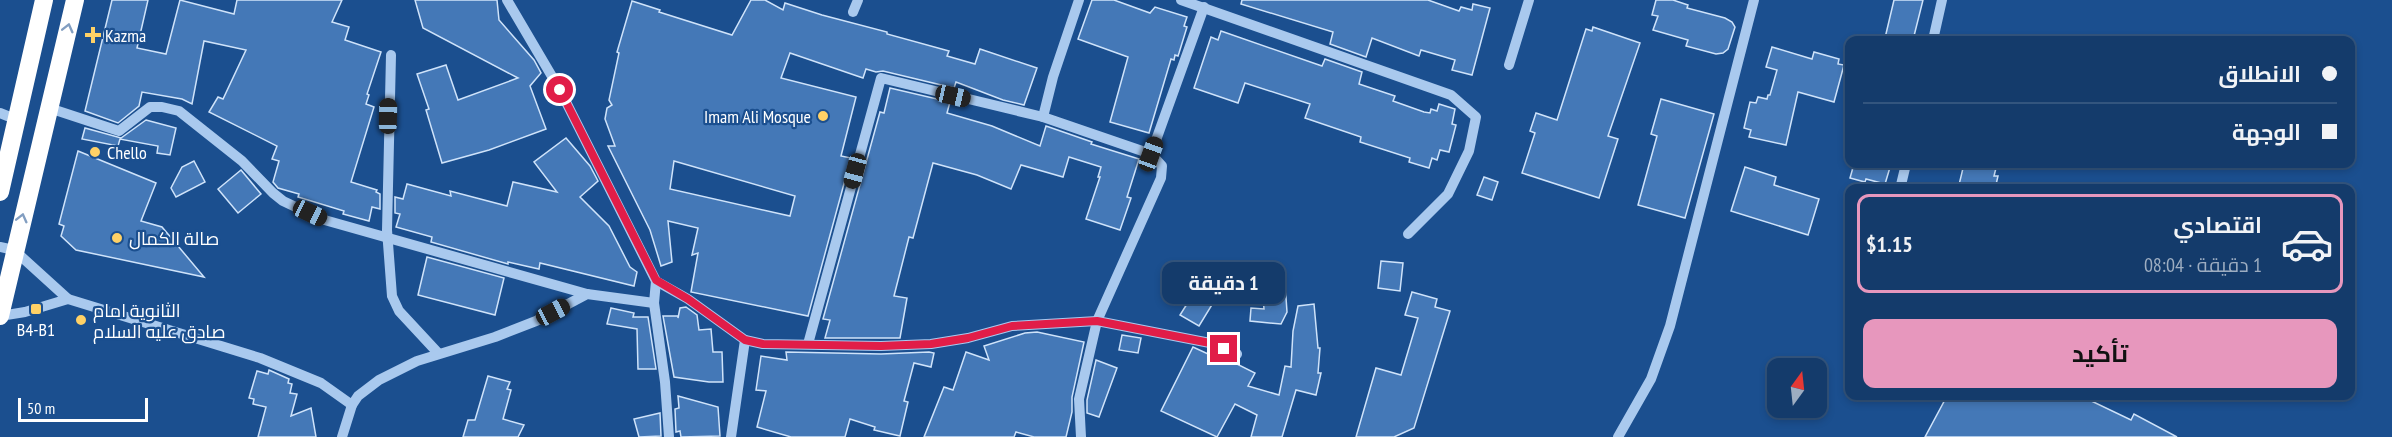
<!DOCTYPE html>
<html lang="ar">
<head>
<meta charset="utf-8">
<style>
  body { margin:0; font-family:"PT Sans Narrow",Cairo,sans-serif; background:#214673; color:#f1f3f6; direction:rtl; height:100vh; display:flex; flex-direction:column; font-size:22px; white-space:nowrap }
  * { box-sizing:border-box; margin:0 }
  p { font-size:20px; color:#9dadc1 }
  .icon { flex:none; width:33px; height:33px; fill:none; stroke:currentColor; stroke-width:2; stroke-linecap:round; stroke-linejoin:round }
  .map { position:relative; flex:1; overflow:hidden; direction:ltr }
  .sheet { position:absolute; left:1845px; top:184px; width:510px; height:216px; display:flex; flex-direction:column; background:#143b6b; border-radius:12px; box-shadow:0 3px 9px #0003,0 0 0 2px #33557e; direction:rtl }
  .sheet>* { flex:none }
  .banner { position:absolute; left:1845px; top:36px; width:510px; height:132px; border-radius:12px; box-shadow:0 3px 9px #0003,0 0 0 2px #33557e; direction:rtl; display:grid; align-content:center; height:132px; padding:0 18px; background:#143b6b }
  .needle { width:39px; rotate:15deg }
  .controls { position:absolute; left:1767px; top:358px; display:grid; gap:12px }
  .controls a { display:grid; place-items:center; width:60px; height:60px; border-radius:12px; background:#143b6b; box-shadow:0 3px 9px #0003,0 0 0 2px #33557e; font-size:30px }
  .scale { position:absolute; left:18px; bottom:15px; width:130px; box-sizing:border-box; padding-left:6px; border:3px solid #fff; border-top:0; font-size:16px; line-height:21px; white-space:nowrap; color:#fff; -webkit-text-stroke:4px #1b4f8f; paint-order:stroke }
  .end { position:absolute; width:27px; height:27px; margin:-14px; border:8px solid #e11d48; background:#fff; box-shadow:0 0 0 3px #fff }
  .from { border-radius:50% }
  .bubble { position:absolute; height:42px; border-radius:12px; background:#143b6b; box-shadow:0 3px 9px #0003,0 0 0 2px #33557e; font-size:20px; font-weight:700; line-height:42px; text-align:center; direction:rtl }
  .car { position:absolute; width:18px; height:36px; margin:-18px -9px; border-radius:8px; box-shadow:0 0 4px 2px #0007; background:linear-gradient(#222 24%,#8ab4d8 0 40%,#222 0 76%,#8ab4d8 0 86%,#222 0) }
  .banner b { display:flex; align-items:center; gap:21px; height:57px; font-size:22px }
  .banner b+b { border-top:2px solid #33557e }
  .banner i { width:15px; height:15px; background:#f1f3f6 }
  ul { padding:10px 0 0; list-style:none }
  li { display:flex; align-items:center; gap:18px; height:99px; margin:0 12px 9px; padding:0 6px; border:3px solid #33557e; border-radius:12px }
  li div { flex:1 }
  li b { display:block; font-size:22px }
  li em { font-style:normal; font-weight:700 }
  li.selected { border-color:#e797bd }
  li>.icon { width:54px; height:54px; stroke-width:1.5 }
  .action { display:flex; gap:12px; margin-top:auto; padding:12px 18px }
  .action a { flex:1; height:69px; border-radius:12px; background:#e797bd; color:#111; font-size:24px; font-weight:700; line-height:69px; text-align:center }
  .map>svg:first-child { display:block }
  .building { fill:#4478b7; stroke:#cfe3fa; stroke-width:1.5; fill-rule:evenodd }
  .lines { fill:none; stroke-linecap:round; stroke-linejoin:round }
  .minor { stroke:#a9c9ee; stroke-width:10 }
  .highway { stroke:#fff; stroke-width:18 }
  .oneway { stroke:#829ec1 }
  .route { stroke:#e11d48; stroke-width:8 }
  .poi-dot { fill:#ffd166; stroke:#1b4f8f; stroke-width:2 }
  .labels { text-anchor:middle; dominant-baseline:central; stroke-width:4.5; stroke-linejoin:round; paint-order:stroke }
  .poi-label { font-size:18px; fill:#fff; stroke:#1b4f8f; text-anchor:start }
</style>
</head>
<body>
<div class="map">
<svg width="2392" height="437" viewBox="0 0 2392 437">
  <rect width="100%" height="100%" fill="#1b4f8f"/>
  <!-- building -->
  <g class="building">
    <path d="M112,0h36l-11,48 29,6 14,-54 54,14 3,-14h105l-10,22 17,5 -4,13 36,12 -14,42 2,1 -3,9 8,3 -23,75 26,8 -1,2 4,2v15l-8,-2 -3,14 -26,-7 1,-3 -46,-14 1,-3 -21,-6 -5,-6 6,-21 -7,-2 5,-13 -68,-34 9,-15 5,2 23,-49 -42,-9 -12,63 -10,-5 -40,-7 -3,14 -21,17 -33,-12z"/>
    <path d="M415,0h82l2,20 35,40 7,13 -11,13 16,43 -57,21 -47,13 -16,-53 3,-1 -12,-35 29,-9 12,35 60,-22 -95,-50z"/>
    <path d="M751,0h14l18,10 2,-7 37,12 65,17v2l62,17 -2,5 28,8 5,-15 57,19 -13,37 -21,-5 -47,-18 -2,6 -71,-17 -7,1 -10,-3 -3,9 -73,-25 -9,25 75,19 -15,59 10,2 -43,158 -117,-24 7,-39 -6,2 6,-27 -30,-7 4,41 -11,4 -11,-36 -42,-84h7l-10,-27 2,-11 5,-3 -3,-5 10,-47 -2,-1 15,-51 28,9 -1,2 73,23zM674,161l121,35 -5,20 -120,-27z"/>
    <path d="M1092,0h22l36,13 5,-6 32,10 -3,9 3,1 -8,26 -1,3 -3,-1 -1,5 -3,-1 -22,74 -39,-11 18,-65 -50,-18z"/>
    <path d="M1242,0h186l31,11 2,-4 11,3 1,-6 17,4 -18,67 -20,-5 3,-10 -34,-10 -2,6 -47,-18 -6,19 -36,-13 3,-12 -92,-28z"/>
    <path d="M1656,0h17l15,5 -1,3 38,10 7,4 3,5 -7,22 -5,4 -7,1 -30,-8 2,-6 -35,-10 5,-14 -6,-1z"/>
    <path d="M1894,0h29l-10,40h-17l-11,-2z"/>
    <path d="M1593,27l47,16 -32,93 10,3 -19,59 -77,-25 13,-40 -5,-2 6,-18 21,7 29,-91 6,2z"/>
    <path d="M1221,31l101,35 3,-7 37,13 -3,12 36,12 -2,5 31,11 6,1 1,-4 6,2 2,-7 16,5 -3,15 4,1 -7,27 -9,-2 -3,10 -5,-2 -3,10 -20,-6 1,-4 -50,-16 1,-5 -56,-19 5,-14 -65,-21 -7,20 -44,-15 17,-51 7,3z"/>
    <path d="M1772,47l40,12 2,-7 25,7 -1,5 6,1 -10,37 -36,-10 -12,53 -37,-8 2,-7 -7,-2 6,-26 6,1 2,-6 9,2 1,-4h2l7,-25 -11,-3z"/>
    <path d="M890,88l60,14 -3,11 45,13 48,20 6,-20 46,16 -1,2 48,15 -12,38 4,1 -11,32 -34,-11 14,-42h-2l3,-10 -32,-10 -6,20 -42,-12 -10,24 -34,-14 -44,-12 -20,75 -4,-1 -15,59 13,2 -7,40h-75l5,-18 -7,-1 57,-207 4,1z"/>
    <path d="M1661,99l53,15 -29,104 -47,-13 19,-69 -6,-2z"/>
    <path d="M146,120l30,8 -6,27 -13,-2 1,-7 -38,-7 -2,7 -36,-7 3,-11 36,10z"/>
    <path d="M566,138l24,28 8,15 -18,16 29,29 21,41 7,5 -3,14 -94,-23 -1,6 -31,-7v2l-77,-22 1,-5 -36,-10 4,-13 -5,-1v-16l8,2 4,-15 44,12 -1,-5 57,15 6,-24 44,10 -23,-30z"/>
    <path d="M78,151l78,32 -15,38 21,6 42,50 -128,-27 -15,-14 3,-10 -5,-2z"/>
    <path d="M194,161l11,21 -29,15 -5,-9 11,-21z"/>
    <path d="M1854,164h37l-6,20 -19,-5 -1,3 -15,-4z"/>
    <path d="M1964,164h33l-3,12h4l-3,13h-37z"/>
    <path d="M1745,167l31,10 -2,8 45,14 -11,36 -77,-24z"/>
    <path d="M241,170l20,24 -23,19 -20,-24z"/>
    <path d="M1484,177l14,5 -6,18 -15,-5z"/>
    <path d="M427,257l77,21 -9,37 -77,-20z"/>
    <path d="M1381,261l22,2 -3,28 -22,-3z"/>
    <path d="M1207,281l14,9 -22,36 -19,-11 7,-11 -4,-2 8,-12 8,5z"/>
    <path d="M1285,283l2,29 -6,12 -31,-3 1,-13 13,1 -2,-24z"/>
    <path d="M1412,292l25,7 -2,8 15,4 -36,117 -20,9h-38l20,-69 25,7 17,-57 -13,-3z"/>
    <path d="M1314,304l4,44h2l-2,25h3l-5,22 -20,-5 -14,47h-31l6,-22 -22,-11 -18,33 -56,-26 32,-64 26,12 2,-3 34,17 -7,13 31,9 6,-29 6,1 2,-36 5,-25z"/>
    <path d="M686,307l11,8 2,15 12,-1 2,23h9l1,30h-14l-35,-5 -11,-61h15v2l2,-10z"/>
    <path d="M611,308l23,5 -1,4h15l8,52h-18l-1,-40 -30,-5z"/>
    <path d="M1037,332l47,10 -12,55v15l-6,25h-32l-18,-5 -2,5h-90l20,-50 9,3 13,-38 23,8 -5,-14 41,-13z"/>
    <path d="M1122,335l19,3 -3,15 -19,-3z"/>
    <path d="M786,352l95,2 48,-2 5,1 -3,14 -17,-4 -10,38 4,1 -8,34 -26,-6 1,-3 -25,-8 -5,18h-54l-34,-10 9,-36 -10,-1 5,-34 26,4z"/>
    <path d="M1096,360l21,8 -18,49 -12,-4v-13z"/>
    <path d="M269,370l20,9 -1,4 4,1 -2,9 7,1 -6,22 20,-8 5,29h-58l8,-30 -13,-3 1,-5 -5,-1 8,-27 11,3z"/>
    <path d="M488,376l22,6 -3,7 4,1 -8,29 21,6 -6,12h-55l5,-17h7z"/>
    <path d="M678,396l40,11 2,29 -39,1 -1,-6 -4,1 -1,-23 4,-1z"/>
    <path d="M1947,396h134l50,24 3,-6 43,23h-252z"/>
    <path d="M660,413l1,23 -22,1 -5,-18z"/>
  </g>
  <g class="lines">
    <!-- minor -->
    <g class="minor">
      <path d="M507,0l53,90 96,191 -2,22 11,79 4,55"/>
      <path d="M1079,0l-26,77 -10,40 108,37 11,12 -1,12 -64,143 -18,78 2,38"/>
      <path d="M1181,0l270,95 25,22 -7,34 -21,43 -40,40"/>
      <path d="M853,12l5,-12"/>
      <path d="M1933,40l9,-40"/>
      <path d="M391,55l-4,175 5,66 7,15 39,42"/>
      <path d="M1509,65l20,-65"/>
      <path d="M49,108l70,23 31,-24h12l17,4 63,50 31,32 10,8 38,18 266,75"/>
      <path d="M0,113l15,6"/>
      <path d="M1151,154l53,-147"/>
      <path d="M1900,189l6,-25"/>
      <path d="M0,247l14,3 54,49 192,59 61,25 31,22"/>
      <path d="M656,281l32,18 57,41 18,4 118,2 50,-2 37,-6 44,-12 85,-5 113,22 27,11"/>
      <path d="M0,316l25,-4 43,-13"/>
      <path d="M808,344l73,-266 162,39"/>
      <path d="M342,437l10,-32 6,-9 21,-16 38,-19 78,-24 41,-16 51,-27 67,9"/>
      <path d="M731,437l14,-97"/>
      <path d="M1618,437l33,-58 19,-53 84,-326"/>
    </g>
    <!-- highway -->
    <g class="highway">
      <path d="M0,192l44,-192"/>
      <path d="M0,316l75,-316"/>
    </g>
  </g>
  <!-- one-way arrows -->
  <defs><path id="oneway-chevron" d="M-2-3.5L2.5 0L-2 3.5" fill="none" stroke-width="1.6" stroke-linecap="round" stroke-linejoin="round" transform="scale(1.5)"/></defs>
  <g class="oneway">
    <use href="#oneway-chevron" transform="translate(68 28) rotate(-76)"/>
    <use href="#oneway-chevron" transform="translate(22 218) rotate(-76)"/>
  </g>
  <g class="lines">
    <!-- route -->
    <path class="route" d="M560,90l96,190 32,19 57,41 18,4 118,2 50,-2 37,-6 44,-12 85,-5 113,22 14,6"/>
  </g>
  <!-- markers -->
  <g class="poi-dot">
    <path d="M90 26h6v6h6v6h-6v6h-6v-6h-6v-6h6z"/>
    <circle cx="823" cy="116" r="6"/>
    <circle cx="95" cy="152" r="6"/>
    <circle cx="117" cy="238" r="6"/>
    <rect x="30" y="303" width="12" height="12" rx="3"/>
    <circle cx="81" cy="320" r="6"/>
  </g>
  <g class="labels">
    <!-- poi labels -->
    <g class="poi-label">
      <text x="105" y="35">Kazma</text>
      <text x="811" y="116" text-anchor="end">Imam Ali Mosque</text>
      <text x="107" y="152">Chello</text>
      <text x="129" y="238">صالة الكمال</text>
      <text x="93" y="310">الثانویة امام<tspan x="93" dy="21">صادق عليه السلام</tspan></text>
      <text x="36" y="329" text-anchor="middle">B4-B1</text>
    </g>
  </g>
</svg>
<div class="controls">
<a><svg class="needle" viewBox="-14 -14 28 28"><path d="M0-13l5 13h-10z" fill="#e53935"/><path d="M0 13l5-13h-10z" fill="#9dadc1"/></svg></a>
</div>
<div class="scale">50 m</div>
<i class="end from" style="left:560px;top:90px"></i>
<i class="end" style="left:1224px;top:349px"></i>
<div class="bubble" style="left:1162px;top:262px;width:123px">1 دقيقة</div>
<i class="car" style="left:953px;top:96px;rotate:103deg"></i>
<i class="car" style="left:388px;top:116px;rotate:1deg"></i>
<i class="car" style="left:1151px;top:154px;rotate:20deg"></i>
<i class="car" style="left:855px;top:171px;rotate:195deg"></i>
<i class="car" style="left:310px;top:213px;rotate:115deg"></i>
<i class="car" style="left:553px;top:312px;rotate:62deg"></i>
<div class="banner">
<b><i class="from"></i>الانطلاق</b>
<b><i></i>الوجهة</b>
</div>
<section class="sheet">
<ul>
<li class="selected"><svg class="icon" aria-label="car" viewBox="0 0 24 24"><path d="M5 17H2v-5l4-1 3-4h7l3 4 3 1v5h-3M9 17h6M6 11h13"/><circle cx="7" cy="17" r="2"/><circle cx="17" cy="17" r="2"/></svg><div><b>اقتصادي</b><p>1 دقيقة · 08:04</p></div><em>$1.15</em></li>
</ul>
<div class="action"><a>تأكيد</a></div>
</section>
</div>
</body>
</html>
